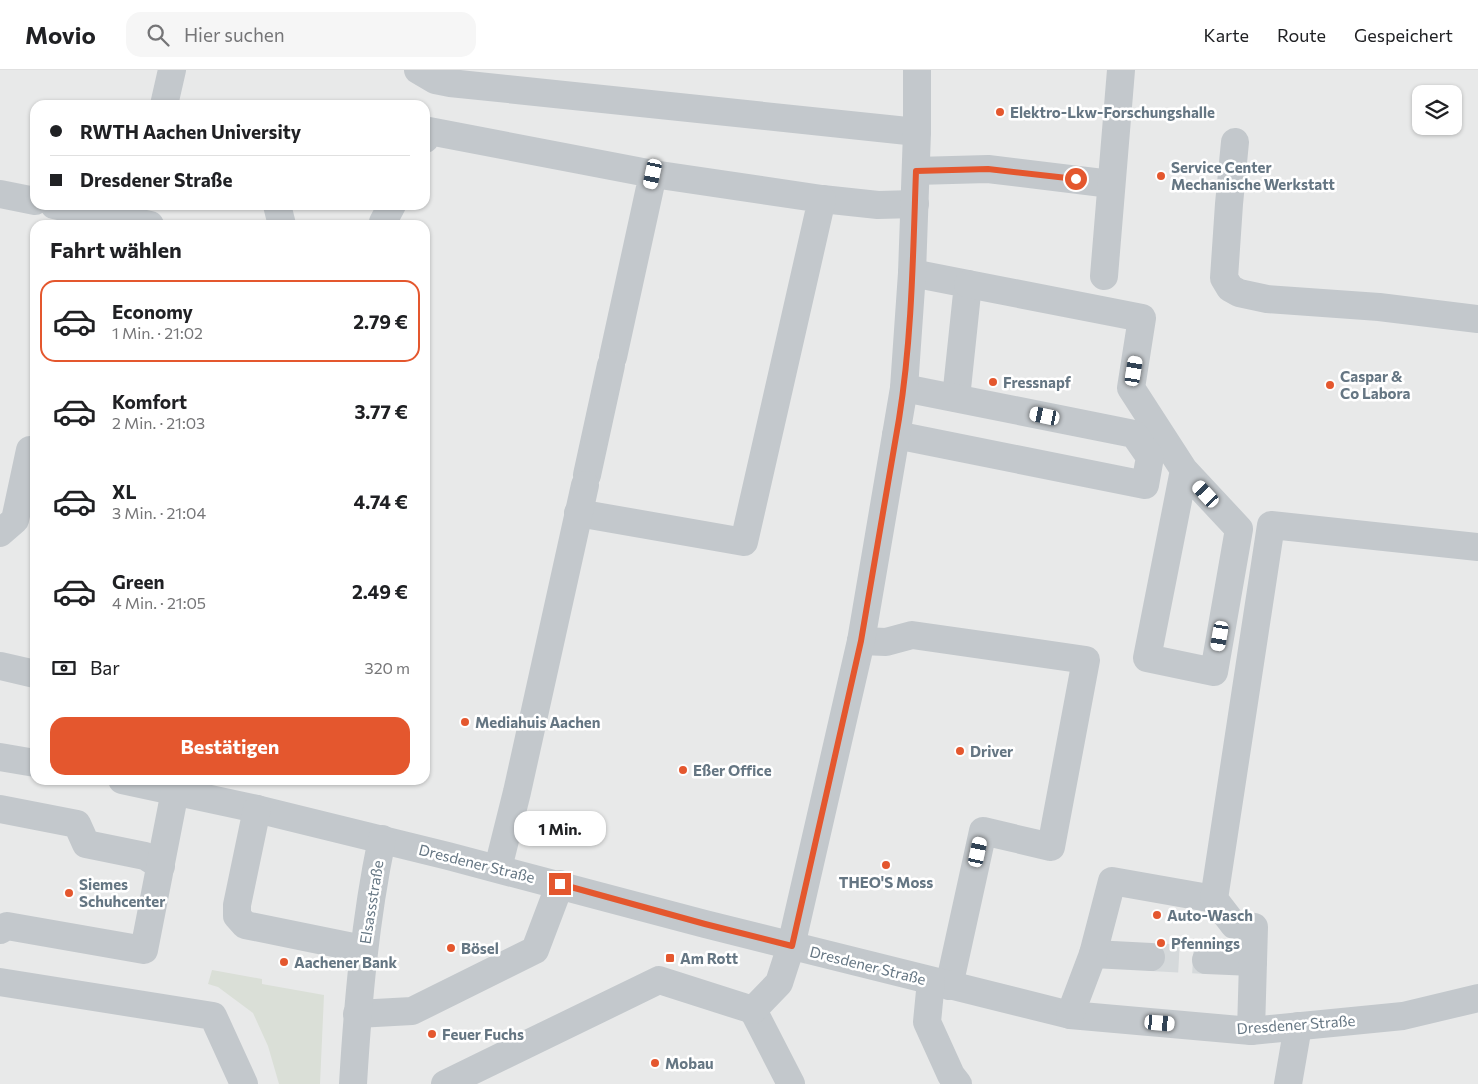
<!DOCTYPE html>
<html lang="de">
<head>
<meta charset="utf-8">
<style>
  body { margin:0; font-family:Commissioner,sans-serif; background:#f6f6f6; color:#202124; height:100vh; display:flex; flex-direction:column; font-size:19px; white-space:nowrap }
  * { box-sizing:border-box; margin:0 }
  p { font-size:16px; color:#757577 }
  .icon { flex:none; width:28px; height:28px; fill:none; stroke:currentColor; stroke-width:2; stroke-linecap:round; stroke-linejoin:round }
  .map { position:relative; flex:1; overflow:hidden }
  .drawer { position:absolute; left:30px; top:150px; width:400px; height:565px; display:flex; flex-direction:column; background:#fff; border-radius:15px; box-shadow:0 1px 4px #0004 }
  .drawer>* { flex:none }
  .guide { position:absolute; left:30px; top:30px; width:400px; height:110px; border-radius:15px; box-shadow:0 1px 4px #0004; display:grid; align-content:center; height:110px; padding:0 20px; background:#fff }
  .buttons { position:absolute; left:1412px; top:15px; display:grid; gap:10px }
  .buttons a { display:grid; place-items:center; width:50px; height:50px; border-radius:10px; background:#fff; box-shadow:0 1px 4px #0004; font-size:25px }
  .end { position:absolute; width:22px; height:22px; margin:-11px; border:6px solid #e4572e; background:#fff; box-shadow:0 0 0 2px #fff }
  .from { border-radius:50% }
  .bubble { position:absolute; height:35px; border-radius:15px; background:#fff; box-shadow:0 1px 4px #0004; font-size:16px; font-weight:700; line-height:35px; text-align:center }
  .car { position:absolute; width:15px; height:30px; margin:-15px -8px; border-radius:6px; box-shadow:0 0 4px 1px #0007; background:linear-gradient(#fff 24%,#345 0 40%,#fff 0 76%,#345 0 86%,#fff 0) }
  .guide b { display:flex; align-items:center; gap:18px; height:48px; font-size:19px }
  .guide b+b { border-top:1px solid #e0e0e0 }
  .guide i { width:12px; height:12px; background:#202124 }
  ul { padding:0; list-style:none }
  li { display:flex; align-items:center; gap:15px; height:82px; margin:0 10px 8px; padding:0 10px; border:2px solid transparent; border-radius:15px }
  li div { flex:1 }
  li b { display:block; font-size:19px }
  li em { font-style:normal; font-weight:700 }
  li.selected { border-color:#e4572e }
  li>.icon { width:45px; height:45px; stroke-width:1.5 }
  h2 { padding:0 20px; font-size:22px; line-height:60px }
  .pay { display:flex; align-items:center; gap:12px; height:55px; padding:0 20px; font-size:19px }
  .pay p { margin-inline-start:auto }
  .cta { display:flex; gap:10px; margin-top:auto; padding:10px 20px }
  .cta a { flex:1; height:58px; border-radius:15px; background:#e4572e; color:#fff; font-size:20px; font-weight:700; line-height:58px; text-align:center }
  header { display:flex; align-items:center; gap:30px; box-sizing:border-box; height:70px; padding:0 25px; background:#fff; border-bottom:1px solid #e0e0e0 }
  header strong { font-size:24px }
  nav { display:flex; gap:28px; margin-inline-start:auto; font-size:18px }
  .search { width:350px; height:45px; background:#f6f6f6; display:flex; align-items:center; gap:12px; box-sizing:border-box; padding:0 18px; border-radius:15px; color:#757577; font-size:19px }
  .map>svg:first-child { display:block }
  .built { fill:#e8e9e9; fill-rule:evenodd }
  .green { fill:#dadfd7 }
  .lines { fill:none; stroke-linecap:round; stroke-linejoin:round }
  .minor-tunnel { stroke:#d5d9db; stroke-width:28; stroke-dasharray:28 14; stroke-linecap:butt }
  .minor { stroke:#c3c8cc; stroke-width:28 }
  .route { stroke:#e4572e; stroke-width:6 }
  .poi-dot { fill:#e4572e; stroke:#fff; stroke-width:2 }
  .labels { text-anchor:middle; dominant-baseline:central; stroke-width:5; stroke-linejoin:round; paint-order:stroke }
  .poi-label { font-size:15px; font-weight:bold; fill:#657683; stroke:#fff; text-anchor:start }
  .street-label { font-size:15px; fill:#657683; stroke:#fff }
</style>
</head>
<body>
<header>
<strong>Movio</strong>
<div class="search"><svg class="icon" aria-label="search" viewBox="0 0 24 24"><circle cx="10" cy="10" r="6"/><path d="M15 15l6 6"/></svg>Hier suchen</div>
<nav><a>Karte</a><a>Route</a><a>Gespeichert</a></nav>
</header>
<div class="map">
<svg width="1478" height="1014" viewBox="0 0 1478 1014">
  <rect width="100%" height="100%" fill="#fafaf8"/>
  <!-- built -->
  <path class="built" d="M0,0h1478v1014h-1478zM1421,24h33v32h-33zM35,35h390v100h-390zM35,155h390v555h-390z"/>
  <!-- green -->
  <path class="green" d="M212,900l50,9v5l62,11 -4,89h-41l-11,-38 -15,-33 -35,-26 -10,-3z"/>
  <g class="lines">
    <!-- minor-tunnel -->
    <path class="minor-tunnel" d="M1151,887l55,3"/>
    <!-- minor -->
    <g class="minor">
      <path d="M418,0l17,10 15,3 467,49"/>
      <path d="M164,35l8,-35"/>
      <path d="M425,69l4,-8 224,43 -40,183"/>
      <path d="M1235,72l-6,62 -5,74 6,10 9,5 28,6 112,8 99,12"/>
      <path d="M916,101l72,-2 123,15"/>
      <path d="M0,124l35,7"/>
      <path d="M822,129l56,6 37,-1"/>
      <path d="M54,135l96,20"/>
      <path d="M277,135l5,20"/>
      <path d="M383,152l9,-17"/>
      <path d="M912,203l56,11 -12,114"/>
      <path d="M1104,206l17,-206"/>
      <path d="M968,214l174,34 -11,70 53,82 -37,188 67,14 25,-143 -55,-59"/>
      <path d="M896,365l249,50 5,-28 -16,-23 -230,-46"/>
      <path d="M587,405l24,-110"/>
      <path d="M578,443l166,29 78,-343 -169,-25"/>
      <path d="M0,463l15,-13 15,-70"/>
      <path d="M861,571l25,1 26,-7 174,25 -35,187 -68,-16 -34,155"/>
      <path d="M0,596l35,8"/>
      <path d="M0,687l35,6"/>
      <path d="M122,710l135,29 191,47 257,68 365,91 181,16 152,-15 75,-18"/>
      <path d="M0,739l77,15 9,20 59,12 16,10"/>
      <path d="M257,739l-20,96v11l8,9 118,24"/>
      <path d="M498,798l19,-76 68,-307"/>
      <path d="M0,860l7,-4 137,24 31,-159v-11"/>
      <path d="M1093,884l58,3"/>
      <path d="M1206,890l47,2"/>
      <path d="M931,911l-4,41 24,53 7,9"/>
      <path d="M0,912l213,34 31,68"/>
      <path d="M753,940l38,74"/>
      <path d="M357,944l55,-3 123,-61 25,-66"/>
      <path d="M1070,945l23,-61 19,-73 102,18"/>
      <path d="M1251,961l3,-104 -20,-2 -20,-26 57,-374 207,22"/>
      <path d="M353,1014c5,-83 12,-164 29,-245"/>
      <path d="M445,1014l214,-104 94,30 26,-27 12,-37 70,-305 43,-253 8,-115 5,-141v-62"/>
      <path d="M1288,1014l10,-58"/>
    </g>
  </g>
  <g class="lines">
    <!-- route -->
    <path class="route" d="M560,814l145,40 87,22 69,-305 38,-222c13,-81 14,-165 17,-248l72,-2 88,10"/>
  </g>
  <!-- markers -->
  <g class="poi-dot">
    <circle cx="1000" cy="42" r="5"/>
    <circle cx="1161" cy="106" r="5"/>
    <circle cx="993" cy="312" r="5"/>
    <circle cx="1330" cy="315" r="5"/>
    <circle cx="465" cy="652" r="5"/>
    <circle cx="960" cy="681" r="5"/>
    <circle cx="683" cy="700" r="5"/>
    <circle cx="886" cy="795" r="5"/>
    <circle cx="69" cy="823" r="5"/>
    <circle cx="1157" cy="845" r="5"/>
    <circle cx="1161" cy="873" r="5"/>
    <circle cx="451" cy="878" r="5"/>
    <rect x="665" y="883" width="10" height="10" rx="2.5"/>
    <circle cx="284" cy="892" r="5"/>
    <circle cx="432" cy="964" r="5"/>
    <circle cx="655" cy="993" r="5"/>
  </g>
  <g class="labels">
    <!-- poi labels -->
    <g class="poi-label">
      <text x="1010" y="42">Elektro-Lkw-Forschungshalle</text>
      <text x="1171" y="97">Service Center<tspan x="1171" dy="17">Mechanische Werkstatt</tspan></text>
      <text x="1340" y="306">Caspar &amp;<tspan x="1340" dy="17">Co Labora</tspan></text>
      <text x="1003" y="312">Fressnapf</text>
      <text x="475" y="652">Mediahuis Aachen</text>
      <text x="970" y="681">Driver</text>
      <text x="693" y="700">Eßer Office</text>
      <text x="886" y="812" text-anchor="middle">THEO'S Moss</text>
      <text x="79" y="814">Siemes<tspan x="79" dy="17">Schuhcenter</tspan></text>
      <text x="1167" y="845">Auto-Wasch</text>
      <text x="1171" y="873">Pfennings</text>
      <text x="461" y="878">Bösel</text>
      <text x="680" y="888">Am Rott</text>
      <text x="294" y="892">Aachener Bank</text>
      <text x="442" y="964">Feuer Fuchs</text>
      <text x="665" y="993">Mobau</text>
    </g>
    <!-- street labels -->
    <g class="street-label">
      <text transform="translate(477 793) rotate(14)">Dresdener Straße</text>
      <text transform="translate(371 832) rotate(-81)">Elsassstraße</text>
      <text transform="translate(868 895) rotate(14)">Dresdener Straße</text>
      <text transform="translate(1296 954) rotate(-4)">Dresdener Straße</text>
    </g>
  </g>
</svg>
<div class="buttons">
<a><svg class="icon" aria-label="layers" viewBox="0 0 24 24"><path d="M12 4l9 5-9 5-9-5zM3 14l9 5 9-5"/></svg></a>
</div>
<i class="end from" style="left:1076px;top:109px"></i>
<i class="end" style="left:560px;top:814px"></i>
<div class="bubble" style="left:514px;top:741px;width:92px">1 Min.</div>
<i class="car" style="left:653px;top:104px;rotate:192deg"></i>
<i class="car" style="left:1134px;top:301px;rotate:9deg"></i>
<i class="car" style="left:1045px;top:346px;rotate:282deg"></i>
<i class="car" style="left:1206px;top:424px;rotate:317deg"></i>
<i class="car" style="left:1220px;top:566px;rotate:190deg"></i>
<i class="car" style="left:978px;top:782px;rotate:12deg"></i>
<i class="car" style="left:1160px;top:953px;rotate:95deg"></i>
<div class="guide">
<b><i class="from"></i>RWTH Aachen University</b>
<b><i></i>Dresdener Straße</b>
</div>
<section class="drawer">
<h2>Fahrt wählen</h2>
<ul>
<li class="selected"><svg class="icon" aria-label="car" viewBox="0 0 24 24"><path d="M5 17H2v-5l4-1 3-4h7l3 4 3 1v5h-3M9 17h6M6 11h13"/><circle cx="7" cy="17" r="2"/><circle cx="17" cy="17" r="2"/></svg><div><b>Economy</b><p>1 Min. · 21:02</p></div><em>2.79 €</em></li>
<li><svg class="icon" aria-label="car" viewBox="0 0 24 24"><path d="M5 17H2v-5l4-1 3-4h7l3 4 3 1v5h-3M9 17h6M6 11h13"/><circle cx="7" cy="17" r="2"/><circle cx="17" cy="17" r="2"/></svg><div><b>Komfort</b><p>2 Min. · 21:03</p></div><em>3.77 €</em></li>
<li><svg class="icon" aria-label="car" viewBox="0 0 24 24"><path d="M5 17H2v-5l4-1 3-4h7l3 4 3 1v5h-3M9 17h6M6 11h13"/><circle cx="7" cy="17" r="2"/><circle cx="17" cy="17" r="2"/></svg><div><b>XL</b><p>3 Min. · 21:04</p></div><em>4.74 €</em></li>
<li><svg class="icon" aria-label="car" viewBox="0 0 24 24"><path d="M5 17H2v-5l4-1 3-4h7l3 4 3 1v5h-3M9 17h6M6 11h13"/><circle cx="7" cy="17" r="2"/><circle cx="17" cy="17" r="2"/></svg><div><b>Green</b><p>4 Min. · 21:05</p></div><em>2.49 €</em></li>
</ul>
<div class="pay"><svg class="icon" aria-label="cash" viewBox="0 0 24 24"><path d="M3 7h18v10H3z"/><circle cx="12" cy="12" r="2"/></svg>Bar<p>320 m</p></div>
<div class="cta"><a>Bestätigen</a></div>
</section>
</div>
</body>
</html>
